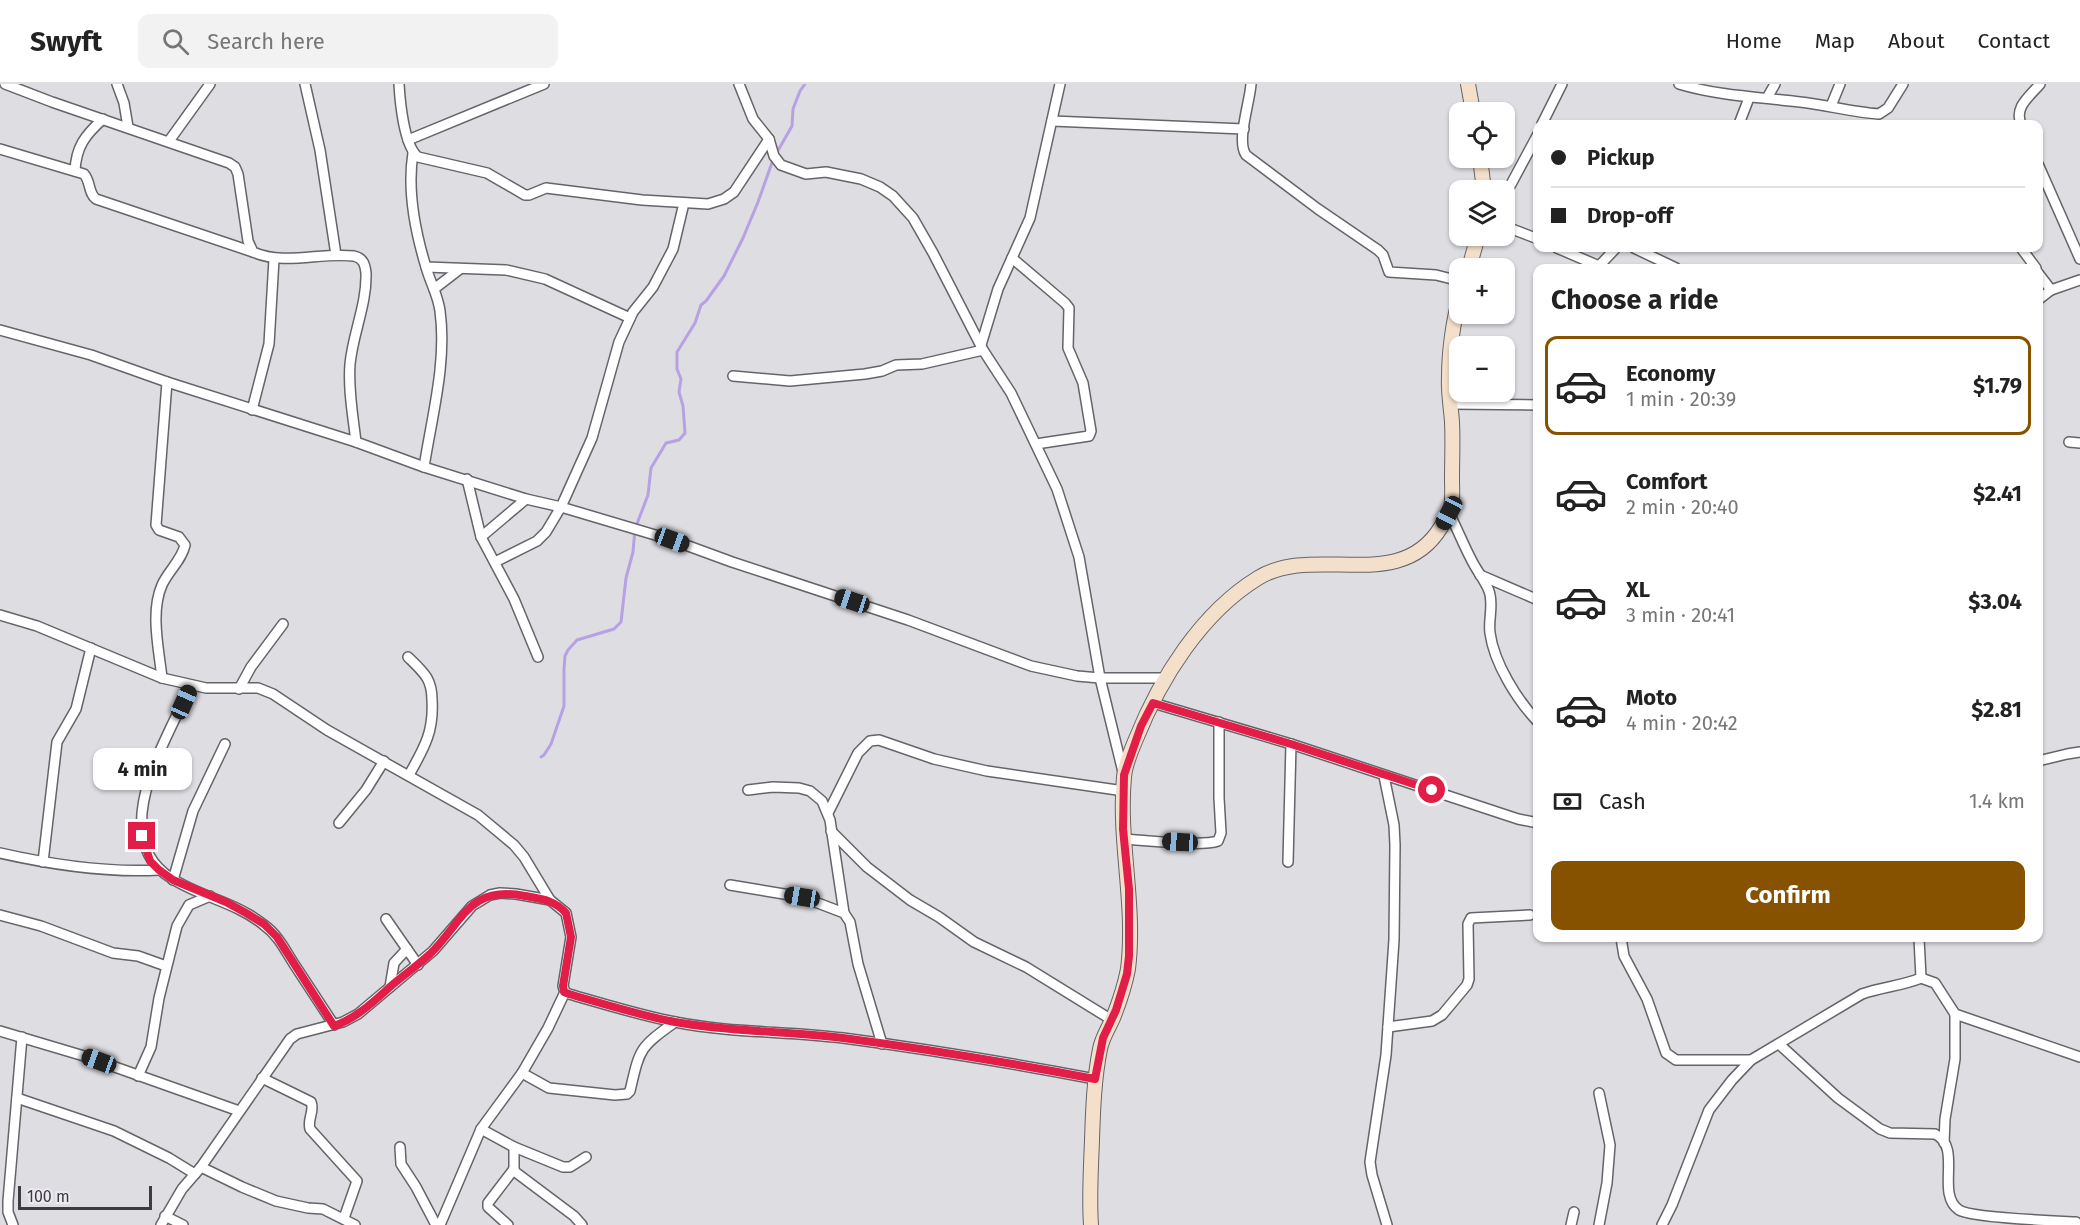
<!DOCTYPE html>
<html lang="en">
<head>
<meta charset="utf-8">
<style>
  body { margin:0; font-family:"Fira Sans",sans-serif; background:#f2f2f2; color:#222; height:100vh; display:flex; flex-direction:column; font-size:22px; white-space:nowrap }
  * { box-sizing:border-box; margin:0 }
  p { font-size:20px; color:#767676 }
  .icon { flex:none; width:33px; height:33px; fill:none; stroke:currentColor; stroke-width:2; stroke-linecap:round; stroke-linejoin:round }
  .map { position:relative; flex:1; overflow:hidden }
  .sheet { position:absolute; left:1533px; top:180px; width:510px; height:678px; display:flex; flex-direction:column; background:#fff; border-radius:12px; box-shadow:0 2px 4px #0004 }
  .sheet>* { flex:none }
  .banner { position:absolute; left:1533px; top:36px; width:510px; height:132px; border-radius:12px; box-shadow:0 2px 4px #0004; display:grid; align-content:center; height:132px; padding:0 18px; background:#fff }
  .controls { position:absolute; left:1449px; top:18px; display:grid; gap:12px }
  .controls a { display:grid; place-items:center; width:66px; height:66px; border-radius:12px; background:#fff; box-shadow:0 2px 4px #0004; font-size:30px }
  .scale { position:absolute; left:18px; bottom:15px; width:134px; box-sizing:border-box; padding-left:6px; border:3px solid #3d3c3e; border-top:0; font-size:16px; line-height:21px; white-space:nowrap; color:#3d3c3e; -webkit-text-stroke:4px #eceaf0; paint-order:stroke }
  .end { position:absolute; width:27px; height:27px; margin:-14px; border:8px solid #e11d48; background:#fff; box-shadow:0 0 0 3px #fff }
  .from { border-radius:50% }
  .bubble { position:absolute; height:42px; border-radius:12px; background:#fff; box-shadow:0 2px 4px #0004; font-size:20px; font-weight:700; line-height:42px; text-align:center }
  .car { position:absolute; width:18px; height:36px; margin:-18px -9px; border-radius:8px; box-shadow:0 0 4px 2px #0007; background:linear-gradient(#222 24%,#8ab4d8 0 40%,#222 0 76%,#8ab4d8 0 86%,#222 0) }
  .banner b { display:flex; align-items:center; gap:21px; height:57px; font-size:22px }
  .banner b+b { border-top:2px solid #e0e0e0 }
  .banner i { width:15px; height:15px; background:#222 }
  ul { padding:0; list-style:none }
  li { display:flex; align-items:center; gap:18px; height:99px; margin:0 12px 9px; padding:0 6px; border:3px solid transparent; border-radius:12px }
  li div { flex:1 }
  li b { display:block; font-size:22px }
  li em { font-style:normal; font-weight:700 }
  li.active { border-color:#875200 }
  li>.icon { width:54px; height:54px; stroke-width:1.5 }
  h2 { padding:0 18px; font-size:27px; line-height:72px }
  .pay { display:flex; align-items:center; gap:15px; height:66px; padding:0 18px; font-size:22px }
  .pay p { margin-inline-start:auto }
  .primary-button { display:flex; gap:12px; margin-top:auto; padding:12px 18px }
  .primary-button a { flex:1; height:69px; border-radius:12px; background:#875200; color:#fff; font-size:24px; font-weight:700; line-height:69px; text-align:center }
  header { display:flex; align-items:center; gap:36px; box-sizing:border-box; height:84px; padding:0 30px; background:#fff; border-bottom:2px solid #e0e0e0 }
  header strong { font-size:28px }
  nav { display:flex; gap:33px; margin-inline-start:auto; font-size:21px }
  .search { width:420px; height:54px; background:#f2f2f2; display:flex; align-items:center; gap:15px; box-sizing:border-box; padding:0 21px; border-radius:12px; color:#767676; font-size:22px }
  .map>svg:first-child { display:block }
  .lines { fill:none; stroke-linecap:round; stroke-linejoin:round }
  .stream { stroke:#b7a1e3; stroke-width:3 }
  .street-casing { stroke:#656468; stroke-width:12 }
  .secondary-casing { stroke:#656468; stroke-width:16 }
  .street { stroke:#fff; stroke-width:9 }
  .secondary { stroke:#f4e0ca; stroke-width:14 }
  .route { stroke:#e11d48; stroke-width:8 }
</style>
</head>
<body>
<header>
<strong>Swyft</strong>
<div class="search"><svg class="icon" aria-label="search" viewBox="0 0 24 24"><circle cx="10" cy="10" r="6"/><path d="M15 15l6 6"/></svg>Search here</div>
<nav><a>Home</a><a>Map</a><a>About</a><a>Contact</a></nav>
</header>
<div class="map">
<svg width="2080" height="1141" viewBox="0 0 2080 1141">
  <rect width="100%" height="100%" fill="#dedde2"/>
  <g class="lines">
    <!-- stream -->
    <g class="stream">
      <path d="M776,70l16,-28 1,-17 7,-18 5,-7"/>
      <path d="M541,673l3,-2 7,-11 13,-38v-37l1,-13 3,-6 9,-10 37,-11 7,-7 5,-44 7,-26 2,-23 13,-34 3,-27 15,-25 13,-3 6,-7 -2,-27 -4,-14 2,-13 -4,-10v-17l18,-29 6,-18 5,-4 18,-25 19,-38 15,-36 15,-42"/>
    </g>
    <!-- street casing -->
    <g class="street-casing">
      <g id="street">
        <path d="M5,0l47,18 177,61 6,4 3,7 10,67 5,11c32,14 67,0 101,4 9,2 11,8 12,17 1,31 -13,60 -16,91 -2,26 3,52 6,78"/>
        <path d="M117,0l7,19 4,24"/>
        <path d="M305,0l15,66 16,105"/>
        <path d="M399,0c1,18 5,62 19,73l69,16 38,22h4l17,-7 96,12 66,4 16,-5 10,-7 35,-53"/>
        <path d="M739,0l14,35 16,20 5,17 7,9 25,9 20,-2 35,7 19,8 13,9 20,22 20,35 50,97 28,43 46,96 22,68 21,121 23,94"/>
        <path d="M1251,0c-1,18 -15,57 -5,71l72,54 60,41 5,5 6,17 47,3 24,6"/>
        <path d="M1679,0c40,12 80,13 121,18 26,3 52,10 79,12l9,-6 15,-24"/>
        <path d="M1767,14l8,-14"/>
        <path d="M1831,22l9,-22"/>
        <path d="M1052,37l192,8"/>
        <path d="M1542,40l20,-40"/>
        <path d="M1739,40l10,-26"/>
        <path d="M2021,40c-7,-17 8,-27 19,-40"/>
        <path d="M408,56l136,-56"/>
        <path d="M169,57l41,-57"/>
        <path d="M0,65l84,25c7,8 4,19 12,25l157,53"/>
        <path d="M413,69c-6,37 2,78 13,114 4,15 12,28 14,44 7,51 -8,105 -16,156"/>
        <path d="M2038,80l42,95"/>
        <path d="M75,87c1,-24 10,-36 28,-52"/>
        <path d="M1504,107l5,-3 29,-54"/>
        <path d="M1504,142l34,13"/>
        <path d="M1557,164l42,18 17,-18"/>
        <path d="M1634,164l42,20"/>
        <path d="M2021,164l15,20"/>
        <path d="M1012,174l53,45 4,5 -1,40 15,35 8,48 -2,5 -53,8"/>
        <path d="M426,183l80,3 39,9 85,39"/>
        <path d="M2038,189l13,17"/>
        <path d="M434,205l26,-20"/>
        <path d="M2038,216l13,-10 29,-10"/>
        <path d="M0,246l91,25 76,27 189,60 68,25 102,32 35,8 111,33 60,22 176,58 123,46 46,10 23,2h67"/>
        <path d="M981,261l17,-56 32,-71 30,-134"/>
        <path d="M733,292l57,5 75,-7 17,-3 14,-6 26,-1 61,-14"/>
        <path d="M1450,320l88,1"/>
        <path d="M252,326l17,-66 5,-85"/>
        <path d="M2069,358l11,1"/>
        <path d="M467,395l14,58 33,62 24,58"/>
        <path d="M1449,429c8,15 14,31 22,46 5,11 14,21 18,32 5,14 -1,28 1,42 4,30 27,67 48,89"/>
        <path d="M481,453l45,-38"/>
        <path d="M495,478l42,-21 9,-9 15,-25 31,-69 27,-96 14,-30 20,-25 20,-38 11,-46"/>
        <path d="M1480,491l58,25"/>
        <path d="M0,531l37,11 125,52 44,10h52l15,6 54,36 151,85 36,30 10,12 26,43"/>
        <path d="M408,573c6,6 14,13 19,21 4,7 5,15 5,22 2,32 -8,48 -23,75"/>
        <path d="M162,594c-3,-28 -12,-66 0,-93 6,-14 20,-25 23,-40l-6,-8 -20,-7 -3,-5 11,-143"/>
        <path d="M191,601c-22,51 -87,151 -20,193 29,19 65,24 93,47 14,10 21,25 30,39 14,21 27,41 40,61"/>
        <path d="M239,605l12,-22 32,-43"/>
        <path d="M1153,619l138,41 227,75 20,4"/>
        <path d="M2038,677l29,-7 13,-2"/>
        <path d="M1384,692l10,49 1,20 -1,95 -8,115 -16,107 2,13 15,50"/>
        <path d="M748,706l25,-3 26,1 11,3 12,10 8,19 14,93"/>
        <path d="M828,729l30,-60 12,-12 9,-1 55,19 53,12 137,20"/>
        <path d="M339,739l27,-33 18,-29"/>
        <path d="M831,747l36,36 43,33 29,17 35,25 52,25 86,53"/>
        <path d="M1123,755c21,1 78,8 95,2l3,-8 -2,-35v-76"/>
        <path d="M0,769c53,12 105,20 159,17"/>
        <path d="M43,778l14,-120 19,-33 15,-61"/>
        <path d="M1288,778l3,-118"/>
        <path d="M173,796l20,-69 32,-67"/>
        <path d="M730,801l72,12 42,16 6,9 8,42 24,80"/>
        <path d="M0,831l41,11 72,27 25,3 28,10"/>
        <path d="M386,835l32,46"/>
        <path d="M1621,854l3,18 23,43 19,54 10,7h75"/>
        <path d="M1921,894l14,5 20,31 125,43"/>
        <path d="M390,903l4,-24 13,-14"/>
        <path d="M1388,943l44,-6 10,-6 25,-30 2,-6 -1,-55 3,-6 59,-3"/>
        <path d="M0,947l84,25 155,55"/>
        <path d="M1779,960l59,54 42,31 10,4 45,1c28,13 0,60 24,76 12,8 97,11 117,12l3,3"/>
        <path d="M522,989l27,15 66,7 12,-1 3,-3c10,-43 9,-43 45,-69"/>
        <path d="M138,992l13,-29 8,-49 18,-72 12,-21 21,-9"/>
        <path d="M262,994l49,24c4,9 -4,17 -1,27l47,52 -13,37"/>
        <path d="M1599,1009l11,52 -3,38 -8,42"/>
        <path d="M17,1014l97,33 55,27 26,16"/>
        <path d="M481,1045l33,18 49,20h7l16,-10"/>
        <path d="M1944,1059l1,-24 10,-60v-45"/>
        <path d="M400,1063l1,17 15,23 20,38"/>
        <path d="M514,1063v24l60,45 8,9"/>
        <path d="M201,1083l41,20 34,14 32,7 15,1 32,16"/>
        <path d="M165,1132l18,9"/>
        <path d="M13,1141l-5,-13v-11l14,-164"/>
        <path d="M161,1141l21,-36 19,-22 89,-128 7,-5 46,-12 15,-8 75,-63 39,-45 18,-11 10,-2 16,1 34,6 16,13 5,24 -8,49 2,6 4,2c35,10 70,21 106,28 55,11 112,9 168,16 84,11 168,25 252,41"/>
        <path d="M440,1141l41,-96 41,-56 26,-45 17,-36"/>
        <path d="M508,1141l-20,-18v-4l26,-34"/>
        <path d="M1571,1141l3,-13"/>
        <path d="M1662,1141l10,-20 37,-95 23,-30 19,-20 111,-66c19,-7 40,-8 59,-16l-2,-40"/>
      </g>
    </g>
    <!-- secondary casing -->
    <g class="secondary-casing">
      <g id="secondary">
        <path d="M1468,0l5,28"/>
        <path d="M1480,74l4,32"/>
        <path d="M1469,184l9,-32"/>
        <path d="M1091,1141c-2,-28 0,-57 1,-85 1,-30 2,-61 8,-91 2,-11 8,-20 13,-31 6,-15 12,-33 15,-49 8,-64 -10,-128 -4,-192 1,-13 7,-26 12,-38 24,-60 65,-126 122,-161 57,-35 142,17 183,-51 4,-6 8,-13 10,-20 2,-9 1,-19 1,-28 0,-19 1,-38 0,-57 -1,-15 -4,-30 -3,-45 0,-24 4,-57 11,-79"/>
      </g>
    </g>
    <!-- street -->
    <use href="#street" class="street"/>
    <!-- secondary -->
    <use href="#secondary" class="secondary"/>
  </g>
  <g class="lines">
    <!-- route -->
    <path class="route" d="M142,752l8,25 9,9 14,10 53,22 20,11 18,11 13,13 57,89c23,-8 39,-24 57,-40 13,-11 26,-20 39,-32 33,-32 38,-69 95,-58 17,3 29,4 41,17l5,24 -8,49 1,6 5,2c35,10 70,21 106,28 55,10 112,9 168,16 84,11 168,25 252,41l8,-41 13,-28 11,-36 2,-18v-67l-6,-60 1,-54 17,-49 12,-23 138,41 141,46"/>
  </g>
</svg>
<div class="controls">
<a><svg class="icon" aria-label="locate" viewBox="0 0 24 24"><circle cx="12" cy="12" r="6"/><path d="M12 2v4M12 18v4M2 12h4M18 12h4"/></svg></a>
<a><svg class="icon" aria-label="layers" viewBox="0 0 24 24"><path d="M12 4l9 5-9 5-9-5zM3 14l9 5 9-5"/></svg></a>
<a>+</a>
<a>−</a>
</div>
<div class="scale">100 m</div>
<i class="end from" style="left:1432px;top:706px"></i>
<i class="end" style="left:142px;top:752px"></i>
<div class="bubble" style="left:93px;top:664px;width:99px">4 min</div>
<i class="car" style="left:1449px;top:429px;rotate:208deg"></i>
<i class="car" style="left:672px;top:456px;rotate:110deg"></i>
<i class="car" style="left:852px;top:517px;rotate:288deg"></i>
<i class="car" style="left:184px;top:618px;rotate:24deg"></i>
<i class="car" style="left:1180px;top:758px;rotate:273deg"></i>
<i class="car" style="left:802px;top:813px;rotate:279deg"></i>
<i class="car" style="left:99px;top:977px;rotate:290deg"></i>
<div class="banner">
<b><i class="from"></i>Pickup</b>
<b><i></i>Drop-off</b>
</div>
<section class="sheet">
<h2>Choose a ride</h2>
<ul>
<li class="active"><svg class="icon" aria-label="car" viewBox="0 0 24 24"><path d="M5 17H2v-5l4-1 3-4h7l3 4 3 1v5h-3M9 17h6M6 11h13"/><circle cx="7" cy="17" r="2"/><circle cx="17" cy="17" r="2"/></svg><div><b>Economy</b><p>1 min · 20:39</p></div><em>$1.79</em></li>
<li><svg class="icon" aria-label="car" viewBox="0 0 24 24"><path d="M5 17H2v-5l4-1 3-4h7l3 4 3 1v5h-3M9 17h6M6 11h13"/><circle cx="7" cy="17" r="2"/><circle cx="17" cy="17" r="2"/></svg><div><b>Comfort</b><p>2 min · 20:40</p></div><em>$2.41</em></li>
<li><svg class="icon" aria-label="car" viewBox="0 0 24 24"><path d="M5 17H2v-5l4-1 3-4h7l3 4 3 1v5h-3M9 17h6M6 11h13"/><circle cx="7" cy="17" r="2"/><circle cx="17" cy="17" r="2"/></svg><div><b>XL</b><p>3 min · 20:41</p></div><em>$3.04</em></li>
<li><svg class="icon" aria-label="car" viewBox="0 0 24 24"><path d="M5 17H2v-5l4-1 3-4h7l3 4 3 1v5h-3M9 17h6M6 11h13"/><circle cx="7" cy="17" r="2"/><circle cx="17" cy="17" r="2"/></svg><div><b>Moto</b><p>4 min · 20:42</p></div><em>$2.81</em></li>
</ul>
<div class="pay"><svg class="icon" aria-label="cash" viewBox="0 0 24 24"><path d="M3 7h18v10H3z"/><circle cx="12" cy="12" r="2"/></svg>Cash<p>1.4 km</p></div>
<div class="primary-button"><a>Confirm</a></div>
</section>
</div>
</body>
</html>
